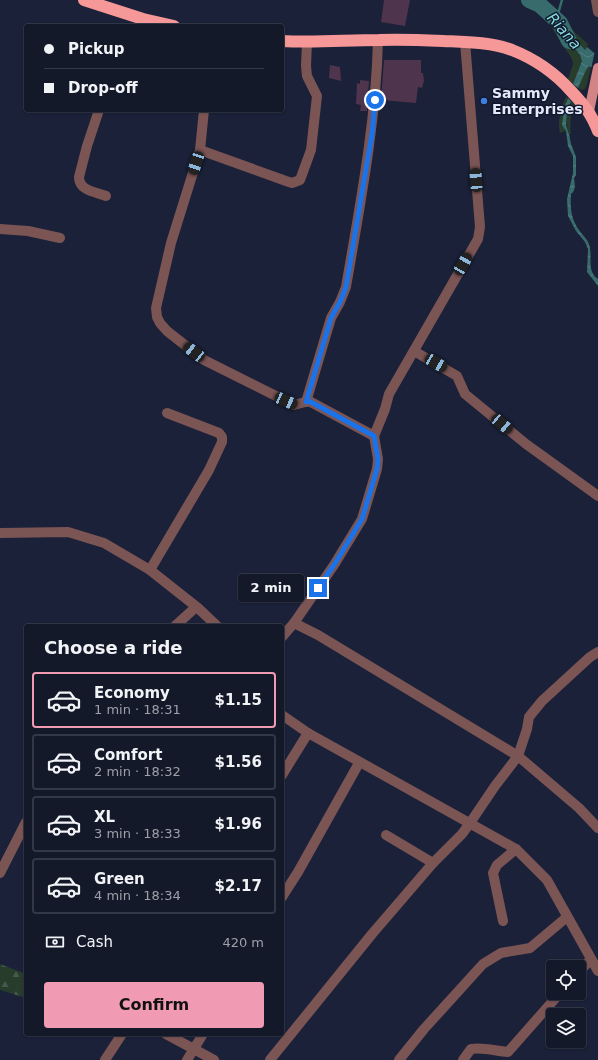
<!DOCTYPE html>
<html lang="en">
<head>
<meta charset="utf-8">
<style>
  body { margin:0; font-family:"DejaVu Sans",sans-serif; background:#212636; color:#f1f3f6; height:100vh; display:flex; flex-direction:column; font-size:15px; white-space:nowrap }
  * { box-sizing:border-box; margin:0 }
  p { font-size:13px; color:#9da0a8 }
  .icon { flex:none; width:22px; height:22px; fill:none; stroke:currentColor; stroke-width:2; stroke-linecap:round; stroke-linejoin:round }
  .map { position:relative; flex:1; overflow:hidden }
  .drawer { position:absolute; left:24px; top:624px; width:260px; height:412px; display:flex; flex-direction:column; background:#14192a; border-radius:4px; box-shadow:0 1px 3px #0004,0 0 0 1px #333847 }
  .drawer>* { flex:none }
  .top-card { position:absolute; left:24px; top:24px; width:260px; height:88px; border-radius:4px; box-shadow:0 1px 3px #0004,0 0 0 1px #333847; display:grid; align-content:center; height:88px; padding:0 20px; background:#14192a }
  .buttons { position:absolute; left:546px; top:960px; display:grid; gap:8px }
  .buttons a { display:grid; place-items:center; width:40px; height:40px; border-radius:4px; background:#14192a; box-shadow:0 1px 3px #0004,0 0 0 1px #333847; font-size:20px }
  .end { position:absolute; width:18px; height:18px; margin:-9px; border:5px solid #1a73e8; background:#fff; box-shadow:0 0 0 2px #fff }
  .from { border-radius:50% }
  .bubble { position:absolute; height:28px; border-radius:4px; background:#14192a; box-shadow:0 1px 3px #0004,0 0 0 1px #333847; font-size:13px; font-weight:800; line-height:28px; text-align:center }
  .car { position:absolute; width:12px; height:24px; margin:-12px -6px; border-radius:5px; box-shadow:0 0 3px 1px #0007; background:linear-gradient(#222 24%,#8ab4d8 0 40%,#222 0 76%,#8ab4d8 0 86%,#222 0) }
  .top-card b { display:flex; align-items:center; gap:14px; height:38px; font-size:15px }
  .top-card b+b { border-top:1px solid #333847 }
  .top-card i { width:10px; height:10px; background:#f1f3f6 }
  ul { padding:0; list-style:none }
  li { display:flex; align-items:center; gap:12px; height:56px; margin:0 8px 6px; padding:0 12px; border:2px solid #333847; border-radius:4px }
  li div { flex:1 }
  li b { display:block; font-size:15px }
  li em { font-style:normal; font-weight:800 }
  li.on { border-color:#f19ab4 }
  li>.icon { width:36px; height:36px; stroke-width:1.5 }
  h2 { padding:0 20px; font-size:18px; line-height:48px }
  .pay { display:flex; align-items:center; gap:10px; height:44px; padding:0 20px; font-size:15px }
  .pay p { margin-inline-start:auto }
  .action { display:flex; gap:8px; margin-top:auto; padding:8px 20px }
  .action a { flex:1; height:46px; border-radius:4px; background:#f19ab4; color:#111; font-size:16px; font-weight:800; line-height:46px; text-align:center }
  .map>svg:first-child { display:block }
  .green { fill:#283c2c }
  .forest { fill:url(#forest-firs) }
  .water { fill:url(#water-waves) }
  .pier { fill:#1a2138 }
  .lines { fill:none; stroke-linecap:round; stroke-linejoin:round }
  .stream { stroke:#386b6c; stroke-width:2.5 }
  .river { stroke:#386b6c; stroke-width:16 }
  .building { fill:#4e344d }
  .minor { stroke:#7b5454; stroke-width:10 }
  .major { stroke:#d38485; stroke-width:10 }
  .highway { stroke:#f69798; stroke-width:12 }
  .route { stroke:#1a73e8; stroke-width:5 }
  .shop-dot { fill:#3f7fe0; stroke:#11182e; stroke-width:1.5 }
  .labels { text-anchor:middle; dominant-baseline:central; stroke-width:3; stroke-linejoin:round; paint-order:stroke }
  .poi-label { font-size:14px; font-weight:bold; fill:#e4eafa; stroke:#11182e; text-anchor:start }
  .water-label { font-size:15px; font-style:italic; fill:#84dbdd; stroke:#11182e }
</style>
</head>
<body>
<div class="map">
<svg width="598" height="1060" viewBox="0 0 598 1060">
  <defs>
    <pattern id="forest-firs" width="22" height="20" patternUnits="userSpaceOnUse"><rect width="22" height="20" fill="#283c2c"/><path d="M5 1l3.5 6h-7zM16 11l3.5 6h-7z" fill="#47584c"/></pattern>
    <pattern id="water-waves" width="16" height="10" patternUnits="userSpaceOnUse"><rect width="16" height="10" fill="#386b6c"/><path d="M0 5q4-4 8 0t8 0" fill="none" stroke="#558082"/></pattern>
  </defs>
  <rect width="100%" height="100%" fill="#1a2138"/>
  <!-- green -->
  <g class="green">
    <path d="M561,15l6,4 3,9 18,16 -3,6 -16,-18 -11,-15z"/>
    <path d="M556,25l24,30 2,6 -9,23 -5,-5 5,-15 -1,-5 -20,-31z"/>
    <path d="M589,66l2,1 -4,17 -2,5 -4,1 -3,-2 8,-19z"/>
    <path d="M566,97l2,1c-4,11 -8,22 -2,33l-6,2c-3,-11 1,-26 6,-36z"/>
    <path d="M571,101l4,4c-5,8 -5,19 -4,29h-2c-4,-12 -3,-22 2,-33z"/>
  </g>
  <!-- forest -->
  <path class="forest" d="M0,964l26,10v24l-26,-8z"/>
  <!-- water -->
  <g class="water">
    <path d="M561,22l8,10 16,18 2,-3 11,9v15l-9,-5 -3,4 -8,18 -5,-4 9,-23 -2,-6 -24,-30z"/>
    <path d="M568,98l3,3 -4,11 -1,13 3,9 2,10 5,13v18l-2,3c1,7 2,12 -3,16 -1,13 0,25 8,36 4,6 10,10 11,18 2,12 -3,23 8,31v7l-11,-14 1,-23 -3,-7 -9,-11 -8,-15 -1,-17 6,-26v-17l-5,-10 -2,-15 -4,-6 2,-16z"/>
  </g>
  <!-- pier -->
  <path class="pier" d="M595,51l3,2v20l-7,-4z"/>
  <g class="lines">
    <!-- stream -->
    <path class="stream" d="M555,19l3,-5 4,-14"/>
    <!-- river -->
    <path class="river" d="M529,0l11,5 20,18 9,18"/>
  </g>
  <!-- building -->
  <g class="building">
    <path d="M384,0h26l-5,26 -24,-4z"/>
    <path d="M384,60h37v13h2l1,8 -2,7 -4,-1 -2,16 -35,-3z"/>
    <path d="M330,65l10,2 1,14 -12,-3z"/>
    <path d="M360,80l9,1 -2,30h-7l1,-6 -5,-1 1,-21 3,1z"/>
  </g>
  <g class="lines">
    <!-- minor -->
    <g class="minor">
      <path d="M596,0l2,12"/>
      <path d="M99,110l-12,36 -8,31c0,14 17,15 27,19"/>
      <path d="M204,110l-4,40 -29,93 -15,65 1,9 3,6 7,8 37,29 90,45 15,-4 65,35"/>
      <path d="M200,150l86,31 6,2 8,-3 11,-30 6,-54 -10,-20 -1,-10 1,-24"/>
      <path d="M0,229l28,2 32,7"/>
      <path d="M414,351l43,25 8,18 61,50 72,52"/>
      <path d="M306,402l25,-84 9,-16 6,-15c14,-82 30,-164 32,-247"/>
      <path d="M0,533l68,-1 36,11 46,27 48,38 19,18"/>
      <path d="M150,570l59,-100 13,-28v-5l-3,-4 -52,-20"/>
      <path d="M294,623l24,12 200,121 61,52 19,20"/>
      <path d="M175,626l21,-19"/>
      <path d="M282,637l12,-14 40,-58 28,-46 15,-50 1,-10 -4,-23 11,-27 4,-15 89,-155 2,-12 -15,-185"/>
      <path d="M282,715l26,18 208,116 31,31 51,91"/>
      <path d="M282,775l26,-42"/>
      <path d="M386,835l47,28"/>
      <path d="M0,873l26,-51"/>
      <path d="M282,897l16,-25 61,-109"/>
      <path d="M503,921l-10,-48 4,-8 19,-16"/>
      <path d="M579,972l12,-13"/>
      <path d="M166,1034l48,26"/>
      <path d="M105,1060l17,-26"/>
      <path d="M187,1060l16,-26"/>
      <path d="M270,1060l102,-126 61,-71 29,-29 8,-11 25,-37 23,-30 9,-27 2,-12 13,-16 48,-44 8,-5"/>
      <path d="M399,1060l25,-31 59,-65 18,-11 29,-5 37,-31"/>
      <path d="M463,1060l8,-11c13,-2 24,2 37,3l52,-59"/>
    </g>
    <!-- major -->
    <path class="major" d="M589,111l9,-43"/>
    <!-- highway -->
    <g class="highway">
      <path d="M84,0l59,19 31,7"/>
      <path d="M282,41c33,2 65,-1 97,-1 21,-1 43,0 64,1 23,1 47,1 69,9 23,9 43,23 59,41 13,14 20,22 27,40"/>
    </g>
  </g>
  <g class="lines">
    <!-- route -->
    <path class="route" d="M318,588l16,-23 28,-46 15,-50 1,-10 -4,-23 -65,-35 -3,1 25,-84 9,-16 6,-15 26,-153 3,-34"/>
  </g>
  <!-- markers -->
  <circle class="shop-dot" cx="484" cy="101" r="4"/>
  <g class="labels">
    <!-- poi labels -->
    <g class="poi-label">
      <text x="492" y="93">Sammy<tspan x="492" dy="16">Enterprises</tspan></text>
    </g>
    <!-- water labels -->
    <g class="water-label">
      <text transform="translate(564 31) rotate(49)">Riana</text>
    </g>
  </g>
</svg>
<div class="buttons">
<a><svg class="icon" aria-label="locate" viewBox="0 0 24 24"><circle cx="12" cy="12" r="6"/><path d="M12 2v4M12 18v4M2 12h4M18 12h4"/></svg></a>
<a><svg class="icon" aria-label="layers" viewBox="0 0 24 24"><path d="M12 4l9 5-9 5-9-5zM3 14l9 5 9-5"/></svg></a>
</div>
<i class="end from" style="left:375px;top:100px"></i>
<i class="end" style="left:318px;top:588px"></i>
<div class="bubble" style="left:238px;top:574px;width:66px">2 min</div>
<i class="car" style="left:196px;top:163px;rotate:198deg"></i>
<i class="car" style="left:476px;top:180px;rotate:356deg"></i>
<i class="car" style="left:463px;top:264px;rotate:30deg"></i>
<i class="car" style="left:194px;top:352px;rotate:308deg"></i>
<i class="car" style="left:436px;top:363px;rotate:120deg"></i>
<i class="car" style="left:286px;top:401px;rotate:114deg"></i>
<i class="car" style="left:502px;top:424px;rotate:130deg"></i>
<div class="top-card">
<b><i class="from"></i>Pickup</b>
<b><i></i>Drop-off</b>
</div>
<section class="drawer">
<h2>Choose a ride</h2>
<ul>
<li class="on"><svg class="icon" aria-label="car" viewBox="0 0 24 24"><path d="M5 17H2v-5l4-1 3-4h7l3 4 3 1v5h-3M9 17h6M6 11h13"/><circle cx="7" cy="17" r="2"/><circle cx="17" cy="17" r="2"/></svg><div><b>Economy</b><p>1 min · 18:31</p></div><em>$1.15</em></li>
<li><svg class="icon" aria-label="car" viewBox="0 0 24 24"><path d="M5 17H2v-5l4-1 3-4h7l3 4 3 1v5h-3M9 17h6M6 11h13"/><circle cx="7" cy="17" r="2"/><circle cx="17" cy="17" r="2"/></svg><div><b>Comfort</b><p>2 min · 18:32</p></div><em>$1.56</em></li>
<li><svg class="icon" aria-label="car" viewBox="0 0 24 24"><path d="M5 17H2v-5l4-1 3-4h7l3 4 3 1v5h-3M9 17h6M6 11h13"/><circle cx="7" cy="17" r="2"/><circle cx="17" cy="17" r="2"/></svg><div><b>XL</b><p>3 min · 18:33</p></div><em>$1.96</em></li>
<li><svg class="icon" aria-label="car" viewBox="0 0 24 24"><path d="M5 17H2v-5l4-1 3-4h7l3 4 3 1v5h-3M9 17h6M6 11h13"/><circle cx="7" cy="17" r="2"/><circle cx="17" cy="17" r="2"/></svg><div><b>Green</b><p>4 min · 18:34</p></div><em>$2.17</em></li>
</ul>
<div class="pay"><svg class="icon" aria-label="cash" viewBox="0 0 24 24"><path d="M3 7h18v10H3z"/><circle cx="12" cy="12" r="2"/></svg>Cash<p>420 m</p></div>
<div class="action"><a>Confirm</a></div>
</section>
</div>
</body>
</html>
